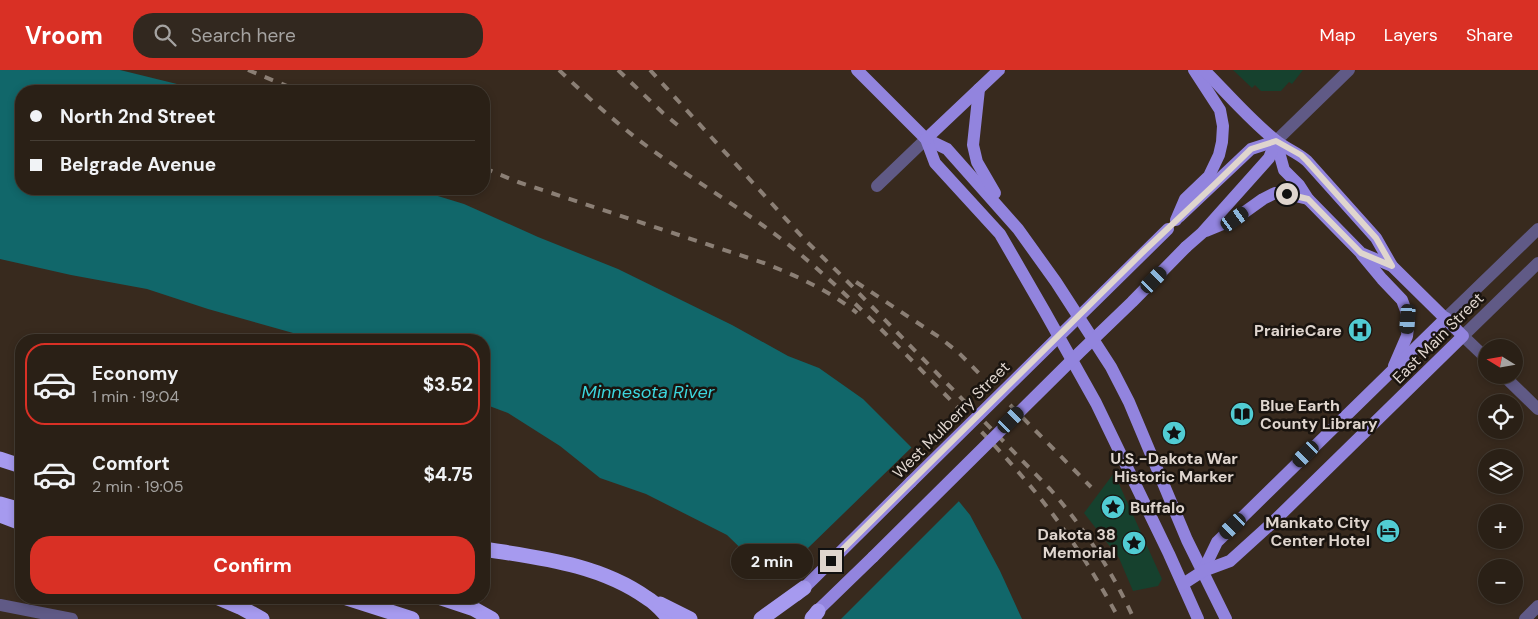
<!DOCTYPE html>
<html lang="en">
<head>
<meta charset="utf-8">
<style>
  body { margin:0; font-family:"DM Sans",sans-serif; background:#32281f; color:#f1f3f6; height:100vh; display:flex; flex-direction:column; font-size:19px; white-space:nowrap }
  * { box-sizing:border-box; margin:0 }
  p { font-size:16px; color:#a5a3a1 }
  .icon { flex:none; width:28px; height:28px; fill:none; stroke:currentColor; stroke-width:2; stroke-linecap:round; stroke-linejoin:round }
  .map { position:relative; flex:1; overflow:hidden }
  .details { position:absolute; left:15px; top:264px; width:475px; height:270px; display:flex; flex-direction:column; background:#2a2016; border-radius:20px; box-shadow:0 2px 8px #0003,0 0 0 1px #463e35 }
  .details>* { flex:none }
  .top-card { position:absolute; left:15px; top:15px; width:475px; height:110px; border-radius:20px; box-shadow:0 2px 8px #0003,0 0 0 1px #463e35; display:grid; align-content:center; height:110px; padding:0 15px; background:#2a2016 }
  .needle { width:32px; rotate:281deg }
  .controls { position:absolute; left:1478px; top:269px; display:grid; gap:10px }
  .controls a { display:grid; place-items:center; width:45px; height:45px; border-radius:50%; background:#2a2016; box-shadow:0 2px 8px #0003,0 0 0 1px #463e35; font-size:25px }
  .end { position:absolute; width:22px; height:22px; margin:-11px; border:6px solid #dfd5ce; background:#111; box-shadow:0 0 0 2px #111 }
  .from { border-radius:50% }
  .bubble { position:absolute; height:35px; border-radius:18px; background:#2a2016; box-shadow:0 2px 8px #0003,0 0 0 1px #463e35; font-size:16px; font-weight:700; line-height:35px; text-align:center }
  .car { position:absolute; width:15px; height:30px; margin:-15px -8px; border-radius:6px; box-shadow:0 0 4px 1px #0007; background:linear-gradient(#222 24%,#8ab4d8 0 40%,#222 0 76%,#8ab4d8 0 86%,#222 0) }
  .top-card b { display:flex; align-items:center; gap:18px; height:48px; font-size:19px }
  .top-card b+b { border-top:1px solid #463e35 }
  .top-card i { width:12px; height:12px; background:#f1f3f6 }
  ul { padding:9px 0 0; list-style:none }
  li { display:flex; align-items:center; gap:15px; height:82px; margin:0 10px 8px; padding:0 5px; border:2px solid transparent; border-radius:20px }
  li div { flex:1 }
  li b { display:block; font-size:19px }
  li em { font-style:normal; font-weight:700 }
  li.on { border-color:#d93025 }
  li>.icon { width:45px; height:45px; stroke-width:1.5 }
  .primary-button { display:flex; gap:10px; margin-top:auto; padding:10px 15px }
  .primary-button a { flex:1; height:58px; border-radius:20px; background:#d93025; color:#fff; font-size:20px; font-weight:700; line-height:58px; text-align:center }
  header { display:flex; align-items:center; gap:30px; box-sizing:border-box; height:70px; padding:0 25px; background:#d93025; color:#fff }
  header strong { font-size:24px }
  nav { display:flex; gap:28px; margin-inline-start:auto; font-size:18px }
  .search { width:350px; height:45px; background:#32281f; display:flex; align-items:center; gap:12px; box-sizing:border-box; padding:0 18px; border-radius:20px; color:#a5a3a1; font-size:19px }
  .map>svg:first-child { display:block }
  .green { fill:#16412e }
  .water { fill:#11676a }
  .pier { fill:#382a1e }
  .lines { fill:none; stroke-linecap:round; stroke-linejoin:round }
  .minor { stroke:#605a86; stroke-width:12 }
  .major { stroke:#9284de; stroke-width:12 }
  .highway { stroke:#a69aef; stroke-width:15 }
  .rail { stroke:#8b7f75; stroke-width:4; stroke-dasharray:9 9; stroke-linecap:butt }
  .major-bridge { stroke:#9284de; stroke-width:12 }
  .route { stroke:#dfd5ce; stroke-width:6 }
  .labels { text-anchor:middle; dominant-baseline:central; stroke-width:5; stroke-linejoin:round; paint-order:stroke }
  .poi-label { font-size:16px; font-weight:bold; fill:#dfd5ce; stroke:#1a140f; text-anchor:end }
  .street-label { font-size:16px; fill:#dfd5ce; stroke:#1a140f }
  .water-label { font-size:18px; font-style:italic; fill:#3cd6dd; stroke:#1a140f }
</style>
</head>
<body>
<header>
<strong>Vroom</strong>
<div class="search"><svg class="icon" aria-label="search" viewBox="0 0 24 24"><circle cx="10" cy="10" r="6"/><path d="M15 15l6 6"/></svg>Search here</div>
<nav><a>Map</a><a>Layers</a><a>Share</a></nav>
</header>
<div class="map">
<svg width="1538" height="549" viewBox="0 0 1538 549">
  <rect width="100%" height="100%" fill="#382a1e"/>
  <!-- green -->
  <g class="green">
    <path d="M1233,0h70l-11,14 -3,-2 -8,9h-20l-6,-6 -3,3z"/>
    <path d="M1114,403l48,106 -4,7 -25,5 -14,-33 -35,-45z"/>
  </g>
  <!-- water -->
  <path class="water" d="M0,0h120l57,14 15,7h-171v98h394l49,15 74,33 80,32 114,56 56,31 31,12 44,31 47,47 34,37 26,32 30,56 22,48h-216l-12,-22 -35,-31 -32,-31 -81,-41 -46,-16 -40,-32 -52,-33 -24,-9v-64h-166l-110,-31 -61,-20 -76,-14 -71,-16z"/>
  <!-- pier -->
  <path class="pier" d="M913,376l48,53 -120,120h-38l-11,-21 -19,-16z"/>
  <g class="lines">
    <!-- minor -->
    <g class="minor">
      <path d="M1276,71l73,-71"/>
      <path d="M877,116l49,-47"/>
      <path d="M1446,248l92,-89"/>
      <path d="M1486,288l-23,-22 75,-73"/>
      <path d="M1503,305l35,34"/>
      <path d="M0,535l72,14"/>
      <path d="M1525,549l13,-13"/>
    </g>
    <!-- major -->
    <g class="major">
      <path d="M857,0l69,69 21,10 71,80 38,53 55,85 18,35 58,138 39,79"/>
      <path d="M979,19l-6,56 4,17 18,31"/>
      <path d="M926,69l9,24 65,71 45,78 51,91 73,151 29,65"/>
      <path d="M926,69l73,-69"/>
      <path d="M1276,71l8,29 15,15 9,14 53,54 31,13"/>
      <path d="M1179,147l72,-68 25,-8"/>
      <path d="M1176,150l9,-21 24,-23 10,-21 3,-13 1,-16 -3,-16 -26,-40"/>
      <path d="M1206,161l29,-12 28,-20 12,-6 12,1 21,5"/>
      <path d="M1186,177l16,-14 67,-75 7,-17"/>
      <path d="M1362,185l20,24 20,21 7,19 -2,17 -13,30"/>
      <path d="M1203,501l14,-29 229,-224"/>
      <path d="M1183,514l20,-13 27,-10 42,-38 191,-187 -71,-70 -16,-28 -69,-77c-10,-9 -23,-13 -33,-22 -25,-20 -47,-46 -70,-69"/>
      <path d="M797,525l114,-113"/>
      <path d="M811,547l62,-60"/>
    </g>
    <!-- highway -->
    <g class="highway">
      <path d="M0,389l21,7"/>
      <path d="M0,434l21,6"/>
      <path d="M0,445l21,8"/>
      <path d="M484,479c56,9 115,15 163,49 9,5 16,14 23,21"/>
      <path d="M219,528l21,9 22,12"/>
      <path d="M347,528l65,21"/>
      <path d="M441,528l33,11 18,10"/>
      <path d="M660,534l30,15"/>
      <path d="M761,549l43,-31"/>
      <path d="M812,549l6,-8"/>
    </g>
    <!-- rail -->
    <g class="rail">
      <path d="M248,0l51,21"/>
      <path d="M559,0c26,25 53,49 81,71 45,34 95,63 140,97 54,42 100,90 148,139 33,34 67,67 98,104 36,42 67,89 93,138"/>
      <path d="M618,0l45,43 17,14"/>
      <path d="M650,0l155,170 40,39 205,210c35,40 62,82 84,130"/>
      <path d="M484,98l34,14 246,81c33,13 66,28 93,50"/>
      <path d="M856,212l83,55 20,16 132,134"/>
    </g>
    <!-- major-bridge -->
    <g class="major-bridge">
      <path d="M911,412l257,-253"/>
      <path d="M873,487l207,-205 52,-50 54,-55"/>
    </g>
  </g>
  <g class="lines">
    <!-- route -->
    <path class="route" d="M831,491l314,-311 69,-65 37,-36 25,-8 25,14 6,6 69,77 16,28 -31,-13 -53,-54 -21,-5"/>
  </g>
  <!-- icons -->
  <defs>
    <g id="hospital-disc" transform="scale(1.25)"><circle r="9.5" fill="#51ccd3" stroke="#1a140f"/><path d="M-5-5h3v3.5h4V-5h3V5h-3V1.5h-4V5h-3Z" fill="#111"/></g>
    <g id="library-disc" transform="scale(1.25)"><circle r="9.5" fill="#51ccd3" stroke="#1a140f"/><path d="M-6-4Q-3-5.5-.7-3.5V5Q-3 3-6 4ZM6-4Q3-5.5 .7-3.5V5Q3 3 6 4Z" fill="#111"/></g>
    <g id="sight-disc" transform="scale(1.25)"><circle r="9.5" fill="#51ccd3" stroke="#1a140f"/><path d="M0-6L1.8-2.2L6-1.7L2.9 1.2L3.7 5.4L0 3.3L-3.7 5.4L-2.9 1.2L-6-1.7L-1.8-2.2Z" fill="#111"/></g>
    <g id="hotel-disc" transform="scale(1.25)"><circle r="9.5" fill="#51ccd3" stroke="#1a140f"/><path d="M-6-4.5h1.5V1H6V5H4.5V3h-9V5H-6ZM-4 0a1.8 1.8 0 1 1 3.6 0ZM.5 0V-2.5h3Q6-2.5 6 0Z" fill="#111"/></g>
  </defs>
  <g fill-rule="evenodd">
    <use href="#hospital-disc" x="1360" y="260"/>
    <use href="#library-disc" x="1242" y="344"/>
    <use href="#sight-disc" x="1174" y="363"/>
    <use href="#sight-disc" x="1113" y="437"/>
    <use href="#hotel-disc" x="1388" y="461"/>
    <use href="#sight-disc" x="1134" y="473"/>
  </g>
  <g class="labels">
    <!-- poi labels -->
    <g class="poi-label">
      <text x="1342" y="260">PrairieCare</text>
      <text x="1260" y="335" text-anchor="start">Blue Earth<tspan x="1260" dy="18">County Library</tspan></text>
      <text x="1174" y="388" text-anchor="middle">U.S.-Dakota War<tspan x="1174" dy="18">Historic Marker</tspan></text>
      <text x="1130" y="437" text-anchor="start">Buffalo</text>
      <text x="1370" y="452">Mankato City<tspan x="1370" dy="18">Center Hotel</tspan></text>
      <text x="1116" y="464">Dakota 38<tspan x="1116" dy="18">Memorial</tspan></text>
    </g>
    <!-- street labels -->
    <g class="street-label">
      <text transform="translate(1438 268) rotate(-45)">East Main Street</text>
      <text transform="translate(951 350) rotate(-45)">West Mulberry Street</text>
    </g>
    <!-- water labels -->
    <g class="water-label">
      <text x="648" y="322">Minnesota River</text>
    </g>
  </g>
</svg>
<div class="controls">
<a><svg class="needle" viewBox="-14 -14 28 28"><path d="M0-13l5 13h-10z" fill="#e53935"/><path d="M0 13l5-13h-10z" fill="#a5a3a1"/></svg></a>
<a><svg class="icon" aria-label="locate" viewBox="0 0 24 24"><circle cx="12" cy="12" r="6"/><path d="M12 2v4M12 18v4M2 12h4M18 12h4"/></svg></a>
<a><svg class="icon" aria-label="layers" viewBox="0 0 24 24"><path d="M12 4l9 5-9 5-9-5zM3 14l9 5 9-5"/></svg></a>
<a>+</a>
<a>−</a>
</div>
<i class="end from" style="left:1287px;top:124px"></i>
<i class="end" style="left:831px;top:491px"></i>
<div class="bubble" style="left:731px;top:474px;width:82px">2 min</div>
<i class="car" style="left:1235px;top:149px;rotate:55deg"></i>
<i class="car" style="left:1154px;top:210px;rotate:44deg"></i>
<i class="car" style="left:1408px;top:249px;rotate:184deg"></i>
<i class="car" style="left:1011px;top:350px;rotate:45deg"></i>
<i class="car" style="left:1306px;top:384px;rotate:225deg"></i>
<i class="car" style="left:1233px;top:456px;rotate:226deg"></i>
<div class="top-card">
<b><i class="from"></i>North 2nd Street</b>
<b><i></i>Belgrade Avenue</b>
</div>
<section class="details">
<ul>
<li class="on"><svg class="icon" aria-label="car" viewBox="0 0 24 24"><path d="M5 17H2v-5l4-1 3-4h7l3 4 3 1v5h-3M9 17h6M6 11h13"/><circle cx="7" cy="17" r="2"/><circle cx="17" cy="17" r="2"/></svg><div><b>Economy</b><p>1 min · 19:04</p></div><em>$3.52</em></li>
<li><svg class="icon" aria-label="car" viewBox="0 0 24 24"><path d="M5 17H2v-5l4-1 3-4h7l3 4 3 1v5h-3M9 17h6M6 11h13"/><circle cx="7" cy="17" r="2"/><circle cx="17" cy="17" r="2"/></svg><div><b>Comfort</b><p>2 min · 19:05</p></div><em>$4.75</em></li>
</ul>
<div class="primary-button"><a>Confirm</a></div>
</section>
</div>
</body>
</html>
